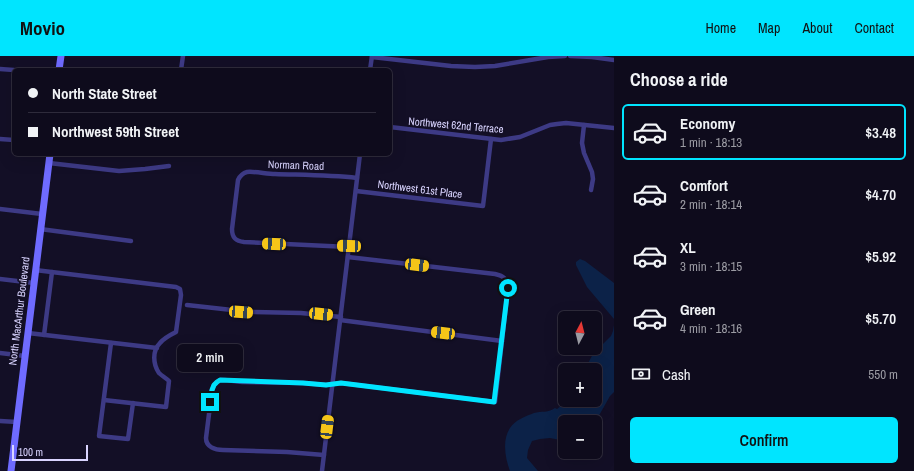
<!DOCTYPE html>
<html lang="en">
<head>
<meta charset="utf-8">
<style>
  body { margin:0; font-family:"Archivo Narrow",sans-serif; background:#1c1929; color:#f1f3f6; height:100vh; display:flex; flex-direction:column; font-size:15px; white-space:nowrap }
  * { box-sizing:border-box; margin:0 }
  p { font-size:13px; color:#9b9ba3 }
  .icon { flex:none; width:22px; height:22px; fill:none; stroke:currentColor; stroke-width:2; stroke-linecap:round; stroke-linejoin:round }
  .map { position:relative; flex:1; overflow:hidden }
  .drawer { display:flex; flex-direction:column; background:#0e0b1c; width:300px }
  .drawer>* { flex:none }
  .guide { position:absolute; left:12px; top:12px; width:380px; height:88px; border-radius:6px; box-shadow:0 4px 16px #0002,0 0 0 1px #2e2b3b; display:grid; align-content:center; height:88px; padding:0 16px; background:#0e0b1c }
  .needle { width:26px; rotate:7deg }
  .buttons { position:absolute; left:558px; top:255px; display:grid; gap:8px }
  .buttons a { display:grid; place-items:center; width:44px; height:44px; border-radius:6px; background:#0e0b1c; box-shadow:0 4px 16px #0002,0 0 0 1px #2e2b3b; font-size:20px }
  .scale { position:absolute; left:12px; bottom:10px; width:76px; box-sizing:border-box; padding-left:4px; border:2px solid #d9d4ff; border-top:0; font-size:11px; line-height:14px; white-space:nowrap; color:#d9d4ff; -webkit-text-stroke:3px #130f26; paint-order:stroke }
  .end { position:absolute; width:18px; height:18px; margin:-9px; border:5px solid #00e5ff; background:#111; box-shadow:0 0 0 2px #111 }
  .from { border-radius:50% }
  .bubble { position:absolute; height:28px; border-radius:6px; background:#0e0b1c; box-shadow:0 4px 16px #0002,0 0 0 1px #2e2b3b; font-size:13px; font-weight:600; line-height:28px; text-align:center }
  .car { position:absolute; width:12px; height:24px; margin:-12px -6px; border-radius:5px; box-shadow:0 0 3px 1px #0007; background:linear-gradient(#f5c518 24%,#345 0 40%,#f5c518 0 76%,#345 0 86%,#f5c518 0) }
  .guide b { display:flex; align-items:center; gap:14px; height:38px; font-size:15px }
  .guide b+b { border-top:1px solid #2e2b3b }
  .guide i { width:10px; height:10px; background:#f1f3f6 }
  ul { padding:0; list-style:none }
  li { display:flex; align-items:center; gap:12px; height:56px; margin:0 8px 6px; padding:0 8px; border:2px solid transparent; border-radius:6px }
  li div { flex:1 }
  li b { display:block; font-size:15px }
  li em { font-style:normal; font-weight:600 }
  li.current { border-color:#00e5ff }
  li>.icon { width:36px; height:36px; stroke-width:1.5 }
  h2 { padding:0 16px; font-size:18px; line-height:48px }
  .pay { display:flex; align-items:center; gap:10px; height:44px; padding:0 16px; font-size:15px }
  .pay p { margin-inline-start:auto }
  .primary-button { display:flex; gap:8px; margin-top:auto; padding:8px 16px }
  .primary-button a { flex:1; height:46px; border-radius:6px; background:#00e5ff; color:#111; font-size:16px; font-weight:600; line-height:46px; text-align:center }
  header { display:flex; align-items:center; gap:24px; box-sizing:border-box; height:56px; padding:0 20px; background:#00e5ff; color:#111 }
  header strong { font-size:19px }
  nav { display:flex; gap:22px; margin-inline-start:auto; font-size:14px }
  main { display:flex; flex:1; min-height:0 }
  .map>svg:first-child { display:block }
  .water { fill:#0c2248 }
  .lines { fill:none; stroke-linecap:round; stroke-linejoin:round }
  .minor { stroke:#3d3a85; stroke-width:4.5 }
  .secondary { stroke:#6f6bff; stroke-width:7 }
  .route { stroke:#00e5ff; stroke-width:5 }
  .labels { text-anchor:middle; dominant-baseline:central; stroke-width:3.5; stroke-linejoin:round; paint-order:stroke }
  .street-label { font-size:11px; fill:#d9d4ff; stroke:#130f26 }
</style>
</head>
<body>
<header>
<strong>Movio</strong>
<nav><a>Home</a><a>Map</a><a>About</a><a>Contact</a></nav>
</header>
<main>
<div class="map">
<svg width="614" height="415" viewBox="0 0 614 415">
  <rect width="100%" height="100%" fill="#130f26"/>
  <!-- water -->
  <g class="water">
    <path d="M580,203l5,2 29,22v41v-5l-27,-32 -11,-22v-3z"/>
    <path d="M614,269v67l-4,4 -13,23 1,7 -3,2v-6h-30v19l-15,-3 -10,1 -8,2 -4,9 -1,8 11,13h-28c-5,-13 -8,-31 0,-43 5,-8 16,-12 24,-15 7,-2 15,0 21,-5l2,1 11,-9h27v-30h-14l6,-5 6,-11 18,-18 2,-5z"/>
  </g>
  <g class="lines">
    <!-- minor -->
    <g class="minor">
      <path d="M570,0l22,1 22,3"/>
      <path d="M372,1l79,9 24,1 20,-1 53,-9 17,-1"/>
      <path d="M0,13l14,1"/>
      <path d="M181,14l2,-14"/>
      <path d="M370,14l2,-14"/>
      <path d="M584,69l-2,18 2,10 8,19 1,7 -2,11"/>
      <path d="M390,71l111,13 19,-3 30,-12 7,-1 9,-1 48,5"/>
      <path d="M0,83l14,1"/>
      <path d="M49,107l70,8 26,-2 24,-3"/>
      <path d="M356,135l127,15 8,-67"/>
      <path d="M0,153l42,5"/>
      <path d="M40,173l91,12"/>
      <path d="M349,191l-105,-5c-8,-1 -12,-4 -12,-13l6,-49c2,-4 5,-7 9,-8 7,-1 20,2 28,2 28,1 55,1 82,4"/>
      <path d="M35,214l141,17 4,2 1,6 -5,37c-6,3 -12,6 -16,11 -8,8 -7,21 -1,30 3,3 7,5 10,8l-3,26 -62,-7"/>
      <path d="M0,223l34,4"/>
      <path d="M187,249l63,7 51,1 40,4"/>
      <path d="M340,264l162,21"/>
      <path d="M28,277l129,15"/>
      <path d="M44,279l8,-63"/>
      <path d="M111,287l-12,93 29,3 5,-36"/>
      <path d="M0,297l25,3"/>
      <path d="M0,365l17,1"/>
      <path d="M324,399l-37,-3 -64,-2c-8,0 -17,-3 -17,-12l6,-48 2,-5 3,-3 3,-2h5l17,2 61,1 23,2 15,-2 154,19 13,-114c-1,-9 -4,-12 -13,-14l-147,-17"/>
      <path d="M322,415l38,-317"/>
    </g>
    <!-- secondary -->
    <g class="secondary">
      <path d="M59,14l2,-14"/>
      <path d="M11,415l39,-317"/>
    </g>
  </g>
  <g class="lines">
    <!-- route -->
    <path class="route" d="M210,346l2,-12 2,-5 3,-3 3,-2 83,3 23,2 15,-2 153,19 14,-114"/>
  </g>
  <g class="labels">
    <!-- street labels -->
    <g class="street-label">
      <text transform="translate(456 69) rotate(5)">Northwest 62nd Terrace</text>
      <text transform="translate(296 109) rotate(2)">Norman Road</text>
      <text transform="translate(420 133) rotate(7)">Northwest 61st Place</text>
      <text transform="translate(19 255) rotate(-83)">North MacArthur Boulevard</text>
    </g>
  </g>
</svg>
<div class="buttons">
<a><svg class="needle" viewBox="-14 -14 28 28"><path d="M0-13l5 13h-10z" fill="#e53935"/><path d="M0 13l5-13h-10z" fill="#9b9ba3"/></svg></a>
<a>+</a>
<a>−</a>
</div>
<div class="scale">100 m</div>
<i class="end from" style="left:508px;top:232px"></i>
<i class="end" style="left:210px;top:346px"></i>
<div class="bubble" style="left:177px;top:288px;width:66px">2 min</div>
<i class="car" style="left:274px;top:188px;rotate:273deg"></i>
<i class="car" style="left:349px;top:190px;rotate:272deg"></i>
<i class="car" style="left:417px;top:209px;rotate:97deg"></i>
<i class="car" style="left:241px;top:256px;rotate:94deg"></i>
<i class="car" style="left:321px;top:258px;rotate:96deg"></i>
<i class="car" style="left:443px;top:277px;rotate:277deg"></i>
<i class="car" style="left:327px;top:371px;rotate:7deg"></i>
<div class="guide">
<b><i class="from"></i>North State Street</b>
<b><i></i>Northwest 59th Street</b>
</div>
</div>
<section class="drawer">
<h2>Choose a ride</h2>
<ul>
<li class="current"><svg class="icon" aria-label="car" viewBox="0 0 24 24"><path d="M5 17H2v-5l4-1 3-4h7l3 4 3 1v5h-3M9 17h6M6 11h13"/><circle cx="7" cy="17" r="2"/><circle cx="17" cy="17" r="2"/></svg><div><b>Economy</b><p>1 min · 18:13</p></div><em>$3.48</em></li>
<li><svg class="icon" aria-label="car" viewBox="0 0 24 24"><path d="M5 17H2v-5l4-1 3-4h7l3 4 3 1v5h-3M9 17h6M6 11h13"/><circle cx="7" cy="17" r="2"/><circle cx="17" cy="17" r="2"/></svg><div><b>Comfort</b><p>2 min · 18:14</p></div><em>$4.70</em></li>
<li><svg class="icon" aria-label="car" viewBox="0 0 24 24"><path d="M5 17H2v-5l4-1 3-4h7l3 4 3 1v5h-3M9 17h6M6 11h13"/><circle cx="7" cy="17" r="2"/><circle cx="17" cy="17" r="2"/></svg><div><b>XL</b><p>3 min · 18:15</p></div><em>$5.92</em></li>
<li><svg class="icon" aria-label="car" viewBox="0 0 24 24"><path d="M5 17H2v-5l4-1 3-4h7l3 4 3 1v5h-3M9 17h6M6 11h13"/><circle cx="7" cy="17" r="2"/><circle cx="17" cy="17" r="2"/></svg><div><b>Green</b><p>4 min · 18:16</p></div><em>$5.70</em></li>
</ul>
<div class="pay"><svg class="icon" aria-label="cash" viewBox="0 0 24 24"><path d="M3 7h18v10H3z"/><circle cx="12" cy="12" r="2"/></svg>Cash<p>550 m</p></div>
<div class="primary-button"><a>Confirm</a></div>
</section>
</main>
</body>
</html>
